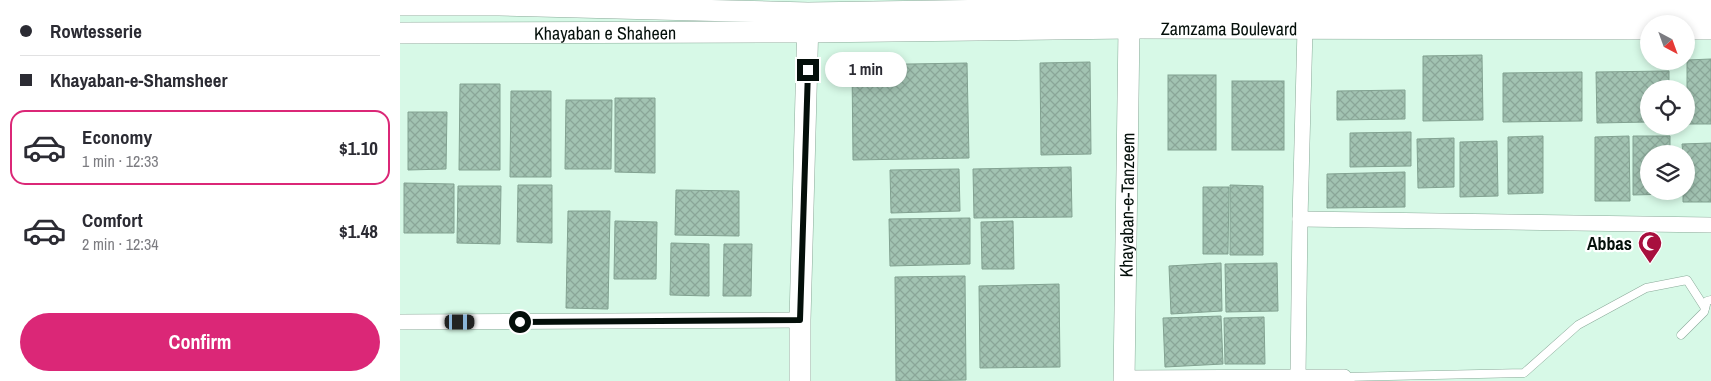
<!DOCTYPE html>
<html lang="en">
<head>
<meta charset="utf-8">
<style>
  body { margin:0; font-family:"Archivo Narrow",sans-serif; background:#f2f2f3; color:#2b2b33; height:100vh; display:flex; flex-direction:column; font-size:19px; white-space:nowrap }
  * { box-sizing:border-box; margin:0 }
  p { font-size:16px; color:#7c7c81 }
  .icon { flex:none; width:28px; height:28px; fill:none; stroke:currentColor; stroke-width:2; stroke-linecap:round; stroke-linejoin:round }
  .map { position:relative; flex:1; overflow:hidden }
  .sheet { display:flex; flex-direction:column; background:#fff; width:400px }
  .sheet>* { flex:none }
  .hud { display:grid; align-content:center; height:110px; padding:0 20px; background:#fff }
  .needle { width:32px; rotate:139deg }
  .fabs { position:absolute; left:1240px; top:15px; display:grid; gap:10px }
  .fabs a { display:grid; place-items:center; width:55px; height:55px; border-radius:50%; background:#fff; box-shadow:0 2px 8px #0003; font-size:25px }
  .end { position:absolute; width:22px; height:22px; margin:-11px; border:6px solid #040f0a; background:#fff; box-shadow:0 0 0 2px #fff }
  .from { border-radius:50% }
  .bubble { position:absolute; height:35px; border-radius:18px; background:#fff; box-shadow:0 2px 8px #0003; font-size:16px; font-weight:800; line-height:35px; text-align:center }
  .car { position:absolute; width:15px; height:30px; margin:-15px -8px; border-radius:6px; box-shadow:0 0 4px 1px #0007; background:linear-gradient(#222 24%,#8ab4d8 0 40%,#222 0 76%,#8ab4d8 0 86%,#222 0) }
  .hud b { display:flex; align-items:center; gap:18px; height:48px; font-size:19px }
  .hud b+b { border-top:1px solid #e1e1e2 }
  .hud i { width:12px; height:12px; background:#2b2b33 }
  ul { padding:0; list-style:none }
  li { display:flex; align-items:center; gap:15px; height:75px; margin:0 10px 8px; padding:0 10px; border:2px solid transparent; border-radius:15px }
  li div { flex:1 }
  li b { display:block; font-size:19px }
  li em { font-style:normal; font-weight:800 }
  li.current { border-color:#db2777 }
  li>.icon { width:45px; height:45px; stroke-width:1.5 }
  .action { display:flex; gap:10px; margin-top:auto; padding:10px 20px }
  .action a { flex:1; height:58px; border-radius:30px; background:#db2777; color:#fff; font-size:20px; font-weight:800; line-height:58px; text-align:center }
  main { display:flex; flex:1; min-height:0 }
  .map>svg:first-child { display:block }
  .building { fill:url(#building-cross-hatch); stroke:#82a291 }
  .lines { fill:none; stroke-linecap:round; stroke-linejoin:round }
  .lane-casing { stroke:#8aaa99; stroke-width:9 }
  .street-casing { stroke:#8aaa99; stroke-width:16 }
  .secondary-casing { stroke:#8aaa99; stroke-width:22 }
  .lane { stroke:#fff; stroke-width:8 }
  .street { stroke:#fff; stroke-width:15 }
  .secondary { stroke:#fff; stroke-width:21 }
  .route { stroke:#040f0a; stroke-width:6 }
  .labels { text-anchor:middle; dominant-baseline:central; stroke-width:4.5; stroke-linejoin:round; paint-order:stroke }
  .street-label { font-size:18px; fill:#040f0a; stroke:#fff }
  .poi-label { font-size:18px; font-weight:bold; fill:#040f0a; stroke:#fff; text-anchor:end }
</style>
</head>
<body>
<main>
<section class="sheet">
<div class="hud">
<b><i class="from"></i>Rowtesserie</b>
<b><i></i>Khayaban-e-Shamsheer</b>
</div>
<ul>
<li class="current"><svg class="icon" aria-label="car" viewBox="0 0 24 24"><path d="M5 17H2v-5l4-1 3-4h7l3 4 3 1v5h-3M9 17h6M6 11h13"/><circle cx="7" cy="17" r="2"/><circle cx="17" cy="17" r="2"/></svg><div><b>Economy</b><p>1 min · 12:33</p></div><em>$1.10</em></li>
<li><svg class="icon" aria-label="car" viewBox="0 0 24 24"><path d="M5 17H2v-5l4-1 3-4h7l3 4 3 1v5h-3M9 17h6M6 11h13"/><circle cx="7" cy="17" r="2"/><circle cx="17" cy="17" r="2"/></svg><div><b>Comfort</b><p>2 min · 12:34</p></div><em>$1.48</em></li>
</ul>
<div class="action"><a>Confirm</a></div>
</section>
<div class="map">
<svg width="1311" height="381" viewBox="0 0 1311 381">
  <defs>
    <pattern id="building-cross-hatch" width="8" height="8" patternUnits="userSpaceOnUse" patternTransform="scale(1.25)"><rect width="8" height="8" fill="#a2c3b2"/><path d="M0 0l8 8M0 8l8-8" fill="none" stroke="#8aa698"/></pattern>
  </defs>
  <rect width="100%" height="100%" fill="#d7f9e7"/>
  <!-- building -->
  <g class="building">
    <path d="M1082,55l1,65 -60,1v-65z"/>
    <path d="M1311,59v65h-24v-64z"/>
    <path d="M690,62l1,92 -50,1 -1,-92z"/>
    <path d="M567,63l2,95 -116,2 -1,-95z"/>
    <path d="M1269,71v18h-20v33l-52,1 -1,-51z"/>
    <path d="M1182,72v49l-79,1v-49z"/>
    <rect x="768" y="75" width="48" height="75"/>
    <rect x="832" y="81" width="52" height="69"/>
    <path d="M60,84h40v86h-41z"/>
    <path d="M1005,90v29l-68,1v-29z"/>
    <path d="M111,91h40v86h-41z"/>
    <path d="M215,98h40v75l-40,-1z"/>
    <path d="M166,100h46l-1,69h-46z"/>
    <path d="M8,112h39l-1,57 -38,1z"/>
    <path d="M1011,132v34l-61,1v-34z"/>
    <path d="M1143,136v57l-35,1v-57z"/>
    <path d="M1229,136l1,65h-35v-64z"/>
    <path d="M1233,136h37v18h-21v37h21v3l-37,1z"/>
    <path d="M1054,138v49l-36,1 -1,-49z"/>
    <path d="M1097,141l1,55 -38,1v-55z"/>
    <path d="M1311,143v59h-28v-11h3v-37h-3l-1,-10z"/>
    <path d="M671,167l1,50 -98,1 -1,-49z"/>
    <path d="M559,169l1,42 -69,2 -1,-43z"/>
    <path d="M1005,172v35l-78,1v-34z"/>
    <path d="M4,183l50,1v49h-50z"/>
    <path d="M118,185h34v58l-35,-1z"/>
    <path d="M830,185l33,1v69h-33z"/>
    <path d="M58,186h43l-1,58 -43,-1z"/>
    <path d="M803,187h26l-1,67h-25z"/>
    <path d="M276,190l63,1v45l-64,-1z"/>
    <path d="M168,211h42l-2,98 -42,-1z"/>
    <path d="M570,218v46l-80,2 -1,-47z"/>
    <path d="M215,221l42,1 -1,57h-42z"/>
    <path d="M613,221l1,48h-32l-1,-47z"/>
    <path d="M271,243l38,1v52l-39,-1z"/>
    <path d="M324,244h28l-1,52h-28z"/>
    <path d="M821,263l1,48 -51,3 -2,-48z"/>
    <path d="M877,263l1,48 -52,1 -1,-48z"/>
    <path d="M565,276l1,104 -70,1 -1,-104z"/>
    <path d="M659,284l1,83 -80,1 -1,-82z"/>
    <path d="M821,316l2,48 -58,3 -2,-49z"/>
    <path d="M864,317l1,47h-40l-1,-46z"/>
  </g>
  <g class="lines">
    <!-- lane casing -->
    <g class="lane-casing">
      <g id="lane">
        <path d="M1281,335l23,-23 3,-11 4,-1"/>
        <path d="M944,377l180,-4 54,-48 68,-37 41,-8 18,28"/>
      </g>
    </g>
    <!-- street casing -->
    <g class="street-casing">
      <g id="street">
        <path d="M900,219l411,6"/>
        <path d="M0,322l400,-2"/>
        <path d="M898,377l2,-158 5,-190"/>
        <path d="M724,378l220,-1 3,4"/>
      </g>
    </g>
    <!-- secondary casing -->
    <g class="secondary-casing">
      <g id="secondary">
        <path d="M0,5h99l309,8 320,-5 583,1"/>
        <path d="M1286,29h25"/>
        <path id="s1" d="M0,33l409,-1 320,-4 520,1"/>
        <path d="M400,381v-61l8,-301"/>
        <path id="s2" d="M724,381l5,-353"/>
      </g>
    </g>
    <!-- lane -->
    <use href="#lane" class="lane"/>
    <!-- street -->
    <use href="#street" class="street"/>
    <!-- secondary -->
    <use href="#secondary" class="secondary"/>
  </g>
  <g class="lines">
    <!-- route -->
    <path class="route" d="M120,322l280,-2 8,-250"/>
  </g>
  <!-- icons -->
  <defs>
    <g id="mosque-pin" transform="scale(1.25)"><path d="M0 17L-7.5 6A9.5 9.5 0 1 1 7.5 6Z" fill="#a8103e" stroke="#fff"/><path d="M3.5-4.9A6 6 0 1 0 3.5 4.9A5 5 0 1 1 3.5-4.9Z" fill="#fff"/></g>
  </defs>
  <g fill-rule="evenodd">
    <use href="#mosque-pin" x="1250" y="243"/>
  </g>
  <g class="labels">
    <!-- street labels -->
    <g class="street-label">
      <text stroke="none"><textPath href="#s1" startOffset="829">Zamzama Boulevard</textPath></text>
      <text stroke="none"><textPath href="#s1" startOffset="205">Khayaban e Shaheen</textPath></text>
      <text stroke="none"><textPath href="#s2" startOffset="176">Khayaban-e-Tanzeem</textPath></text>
    </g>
    <!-- poi labels -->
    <g class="poi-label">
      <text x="1232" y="243">Abbas</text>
    </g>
  </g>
</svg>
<div class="fabs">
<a><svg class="needle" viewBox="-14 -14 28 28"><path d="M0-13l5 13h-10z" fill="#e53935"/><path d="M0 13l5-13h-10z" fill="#7c7c81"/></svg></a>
<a><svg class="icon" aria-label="locate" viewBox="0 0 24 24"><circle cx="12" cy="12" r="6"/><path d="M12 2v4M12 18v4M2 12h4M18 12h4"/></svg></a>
<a><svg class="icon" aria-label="layers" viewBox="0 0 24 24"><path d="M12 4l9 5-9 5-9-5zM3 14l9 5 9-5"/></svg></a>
</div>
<i class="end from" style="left:120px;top:322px"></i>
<i class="end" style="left:408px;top:70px"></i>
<div class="bubble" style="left:425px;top:52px;width:82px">1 min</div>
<i class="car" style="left:60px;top:322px;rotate:90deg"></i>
</div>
</main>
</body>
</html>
